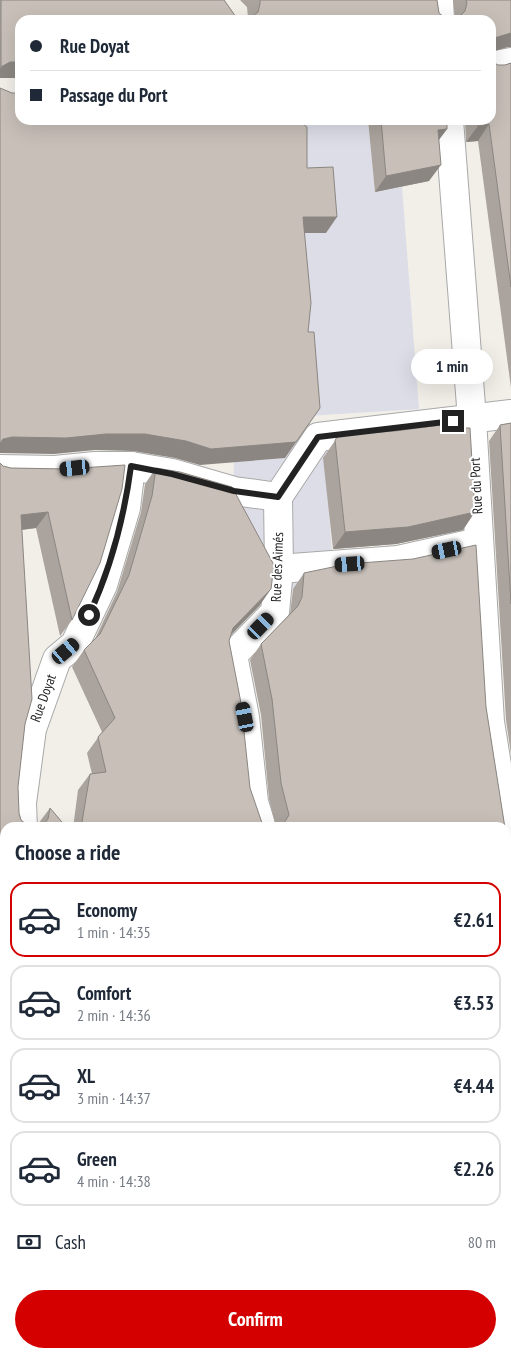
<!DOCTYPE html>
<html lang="en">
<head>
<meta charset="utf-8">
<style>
  body { margin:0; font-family:"PT Sans Narrow",sans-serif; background:#f6f6f7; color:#1f2937; height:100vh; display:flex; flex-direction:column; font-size:19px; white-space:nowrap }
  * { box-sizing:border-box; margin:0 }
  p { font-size:16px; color:#747a83 }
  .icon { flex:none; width:28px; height:28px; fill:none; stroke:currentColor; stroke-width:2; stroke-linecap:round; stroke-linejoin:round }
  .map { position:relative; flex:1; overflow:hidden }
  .details { position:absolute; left:0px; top:822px; width:511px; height:536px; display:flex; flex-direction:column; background:#fff; border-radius:15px 15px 0 0; box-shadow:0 5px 20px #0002 }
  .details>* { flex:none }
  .hud { position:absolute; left:15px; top:15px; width:481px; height:110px; border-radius:15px; box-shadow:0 5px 20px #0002; display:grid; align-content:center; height:110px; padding:0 15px; background:#fff }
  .end { position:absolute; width:22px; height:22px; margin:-11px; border:6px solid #222; background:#fff; box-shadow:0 0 0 2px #fff }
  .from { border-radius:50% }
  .bubble { position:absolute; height:35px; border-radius:18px; background:#fff; box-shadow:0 5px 20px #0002; font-size:16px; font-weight:800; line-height:35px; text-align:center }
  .car { position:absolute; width:15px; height:30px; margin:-15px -8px; border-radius:6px; box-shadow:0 0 4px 1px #0007; background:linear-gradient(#222 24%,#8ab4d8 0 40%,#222 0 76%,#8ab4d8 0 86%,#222 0) }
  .hud b { display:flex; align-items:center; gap:18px; height:48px; font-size:19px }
  .hud b+b { border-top:1px solid #e0e1e3 }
  .hud i { width:12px; height:12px; background:#1f2937 }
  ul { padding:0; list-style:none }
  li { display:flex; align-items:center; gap:15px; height:75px; margin:0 10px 8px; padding:0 5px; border:2px solid #e0e1e3; border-radius:15px }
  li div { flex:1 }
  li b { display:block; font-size:19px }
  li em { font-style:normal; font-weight:800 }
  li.on { border-color:#d40000 }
  li>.icon { width:45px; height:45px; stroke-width:1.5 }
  h2 { padding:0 15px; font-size:22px; line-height:60px }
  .pay { display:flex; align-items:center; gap:12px; height:55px; padding:0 15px; font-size:19px }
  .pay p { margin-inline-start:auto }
  .action { display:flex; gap:10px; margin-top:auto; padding:10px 15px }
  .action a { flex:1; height:58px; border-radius:30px; background:#d40000; color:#fff; font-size:20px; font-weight:800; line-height:58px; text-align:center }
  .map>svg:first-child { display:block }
  .grass { fill:#cdebb0 }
  .plaza { fill:#dddde8 }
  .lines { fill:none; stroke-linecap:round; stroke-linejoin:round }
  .minor-casing { stroke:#a9a9a9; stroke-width:30 }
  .minor { stroke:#fff; stroke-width:28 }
  .wall { fill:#aba49e }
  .shaded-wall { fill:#8b8681 }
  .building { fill:#c7bfb8; stroke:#8b8681 }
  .route { stroke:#222; stroke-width:6 }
  .labels { text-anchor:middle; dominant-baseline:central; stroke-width:4; stroke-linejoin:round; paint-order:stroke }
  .street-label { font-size:14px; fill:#222; stroke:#fff }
</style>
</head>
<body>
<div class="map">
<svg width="511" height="1358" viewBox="0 0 511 1358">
  <rect width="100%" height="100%" fill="#f2efe9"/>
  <!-- grass -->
  <g class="grass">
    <path d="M0,1201l5,13v76l-5,-13z"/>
    <path d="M29,1354h31l1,4h-30z"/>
  </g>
  <!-- plaza -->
  <g class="plaza">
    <path d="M268,120h100l7,72 27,-5 17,222 -112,7 -19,-183h35l-12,-50z"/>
    <path d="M308,421l20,30 1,61 5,70 -65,11 -37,-67 2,-64 48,-4z"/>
  </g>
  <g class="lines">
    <!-- minor casing -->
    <g class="minor-casing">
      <g id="minor">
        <path d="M439,0l1,20"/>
        <path d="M491,66l20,-4"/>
        <path d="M449,120l23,299 18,303 21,129"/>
        <path d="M0,469l55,1 40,-4h36l41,7 62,18 44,6"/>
        <path d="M278,497l40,-60 193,-23"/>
        <path d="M279,569l119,-9 81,-18"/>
        <path d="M23,828l-1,-25 10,-74 25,-70 18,-15 28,-59 23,-77 5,-42"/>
        <path d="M262,828l-8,-26 -9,-85 -12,-62 42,-43 4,-43 -1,-72"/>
        <path d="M0,936h5"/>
        <path d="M0,1111l5,13"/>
        <path d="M93,1354l2,4"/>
      </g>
    </g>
    <!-- minor -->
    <use href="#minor" class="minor"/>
  </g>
  <!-- wall -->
  <g class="wall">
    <path d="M0,0h224l12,17 8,2 4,-1 -1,-11 -7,-7h197l2,13 6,5 7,1 3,-1 -2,-18h58v47l-491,-27v58h-20z"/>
    <path d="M511,63v325l-33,-247 -12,1 -1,-22h26l7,-55h7z"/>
    <path d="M368,120h79v9l-9,12 -9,40 -54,11z"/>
    <path d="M511,423v331l-5,-34 -17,-279 11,-16z"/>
    <path d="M339,435l124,95 -67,14 -63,5 -10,-91z"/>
    <path d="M3,466l8,2 55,1 6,151 -12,16 -24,-108 -14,2 3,194 -7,63 1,26 2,7 6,5 9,2 2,-1v-2l12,-16 17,20 -62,92z"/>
    <path d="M156,468l104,137 -29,30 -2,6 21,147 12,35 7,4h7l-7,-28 -8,-84 -11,-55 11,-16 29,-30 3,-25 11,-16 182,134 19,121h-432l5,-38 12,-16h2l-5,-21 15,-21 -30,-65 12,-17 10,-9 23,-49 24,-80 4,-28z"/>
    <path d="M5,934v77l-5,-13v-56z"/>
    <path d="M123,1354h171l5,3h7v-3h200l5,4h-387z"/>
  </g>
  <!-- shaded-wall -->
  <g class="shaded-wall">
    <path d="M511,33v14h-3l-17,5 1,-14z"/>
    <path d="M10,62h10v16h-20v-10z"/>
    <path d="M489,124l-11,17 -12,1 12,-16z"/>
    <path d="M447,129l-12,16 3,-15z"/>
    <path d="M441,165l-12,16 -54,11 11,-16z"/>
    <path d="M303,217h34l-11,16h-34z"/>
    <path d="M320,408l-35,50 -85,7 -25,-7 -42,-7 -38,-1 -41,4 -54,-1v-10l3,-4 9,-2z"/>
    <path d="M48,512l-12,16 -26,3 11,-16z"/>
    <path d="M475,512l-12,18 -67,14 -63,5 12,-17z"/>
    <path d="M271,589l-11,16 -38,39 11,-16z"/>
    <path d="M510,899h1v15h-5v-11z"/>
    <path d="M4,906h1v14l-5,1v-12z"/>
  </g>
  <!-- building -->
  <g class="building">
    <path d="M1,0h223l12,17 8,2 8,-2 6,-5 2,-8v-4h177l2,13 6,5 7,1 7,-2 6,-6 2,-8 -1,-3h45v33l-20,6v-19h-471v42h-10l-9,5z"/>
    <path d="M491,61l7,4h7l6,-2v224l-22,-163 -11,2 -1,-6h14z"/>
    <path d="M0,88l12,5h8v27h278l9,7v41l26,-1 4,50h-34l8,86 -3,29h6l6,76 -24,34 -85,7 -25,-8 -41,-7h-39l-40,4 -54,-1 -9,2 -3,4z"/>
    <path d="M381,120h66v9l-9,1 3,35 -55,11z"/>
    <path d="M464,422v6h6l5,84 -67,15 -63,5 -10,-92 4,-5 56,-4z"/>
    <path d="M511,423v181l-11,-179z"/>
    <path d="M0,463l3,3 8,2 55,1 59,-4 -3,24 -22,74 -28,57 -24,-108 -27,3 11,184 -7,25 -7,63 1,26 2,7 6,5 9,2 7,-2 5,-6 2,-11 17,20h-62v78l-5,3z"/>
    <path d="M156,468l24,4 52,15 42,78 -3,24 -38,39 -4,13 12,62 9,85 12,35 7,4h9l6,-4 5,-8 -8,-32 -9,-84 -11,-55 37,-38 4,-9 2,-24 43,-9 66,-5 63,-14 10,162 19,121h-424l9,-54 16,-2 -8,-35 17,-19 -31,-68 16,-16 29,-59 23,-79z"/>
    <path d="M506,833l1,4 4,8v54l-5,4z"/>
    <path d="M506,923l5,4v431h-370l-1,-4h154l5,3h9l5,-3h193z"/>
    <path d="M5,936v34l-5,-6v-9z"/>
  </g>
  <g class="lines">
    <!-- route -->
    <path class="route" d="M89,615c22,-47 35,-97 42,-149l41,8 62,17 44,6 40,-60 135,-16"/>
  </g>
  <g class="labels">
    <!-- street labels -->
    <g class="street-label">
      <text transform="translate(476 486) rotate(-93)">Rue du Port</text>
      <text transform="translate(277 567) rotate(-88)">Rue des Aimés</text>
      <text transform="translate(43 698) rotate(-70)">Rue Doyat</text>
    </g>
  </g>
</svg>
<i class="end from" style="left:89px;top:615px"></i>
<i class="end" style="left:453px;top:421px"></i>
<div class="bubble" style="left:411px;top:349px;width:82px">1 min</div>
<i class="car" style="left:75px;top:468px;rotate:264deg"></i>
<i class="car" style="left:447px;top:550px;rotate:258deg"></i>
<i class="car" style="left:350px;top:564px;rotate:266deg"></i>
<i class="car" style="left:261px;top:626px;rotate:44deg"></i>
<i class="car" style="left:66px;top:651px;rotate:50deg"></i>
<i class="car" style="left:245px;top:717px;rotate:349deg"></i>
<div class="hud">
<b><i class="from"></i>Rue Doyat</b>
<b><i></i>Passage du Port</b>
</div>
<section class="details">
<h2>Choose a ride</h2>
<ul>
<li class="on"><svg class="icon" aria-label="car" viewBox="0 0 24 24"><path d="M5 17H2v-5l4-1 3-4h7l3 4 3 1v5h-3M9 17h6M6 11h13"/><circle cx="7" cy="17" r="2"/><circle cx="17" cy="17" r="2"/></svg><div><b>Economy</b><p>1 min · 14:35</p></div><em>€2.61</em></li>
<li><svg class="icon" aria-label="car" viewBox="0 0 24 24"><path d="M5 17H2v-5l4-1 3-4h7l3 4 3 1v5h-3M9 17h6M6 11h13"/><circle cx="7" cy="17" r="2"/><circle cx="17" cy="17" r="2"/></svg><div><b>Comfort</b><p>2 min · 14:36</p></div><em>€3.53</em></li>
<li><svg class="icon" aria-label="car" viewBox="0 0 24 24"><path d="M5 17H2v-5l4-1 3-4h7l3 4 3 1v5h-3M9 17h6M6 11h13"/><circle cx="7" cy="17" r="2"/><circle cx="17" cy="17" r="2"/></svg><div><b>XL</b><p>3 min · 14:37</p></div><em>€4.44</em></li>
<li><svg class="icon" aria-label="car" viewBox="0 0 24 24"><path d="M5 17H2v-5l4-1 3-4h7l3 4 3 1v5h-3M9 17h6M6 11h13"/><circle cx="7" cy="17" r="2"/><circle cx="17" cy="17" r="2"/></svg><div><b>Green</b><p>4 min · 14:38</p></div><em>€2.26</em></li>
</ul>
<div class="pay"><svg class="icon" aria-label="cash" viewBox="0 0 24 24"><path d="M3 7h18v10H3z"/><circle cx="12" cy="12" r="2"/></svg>Cash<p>80 m</p></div>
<div class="action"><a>Confirm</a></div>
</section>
</div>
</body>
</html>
